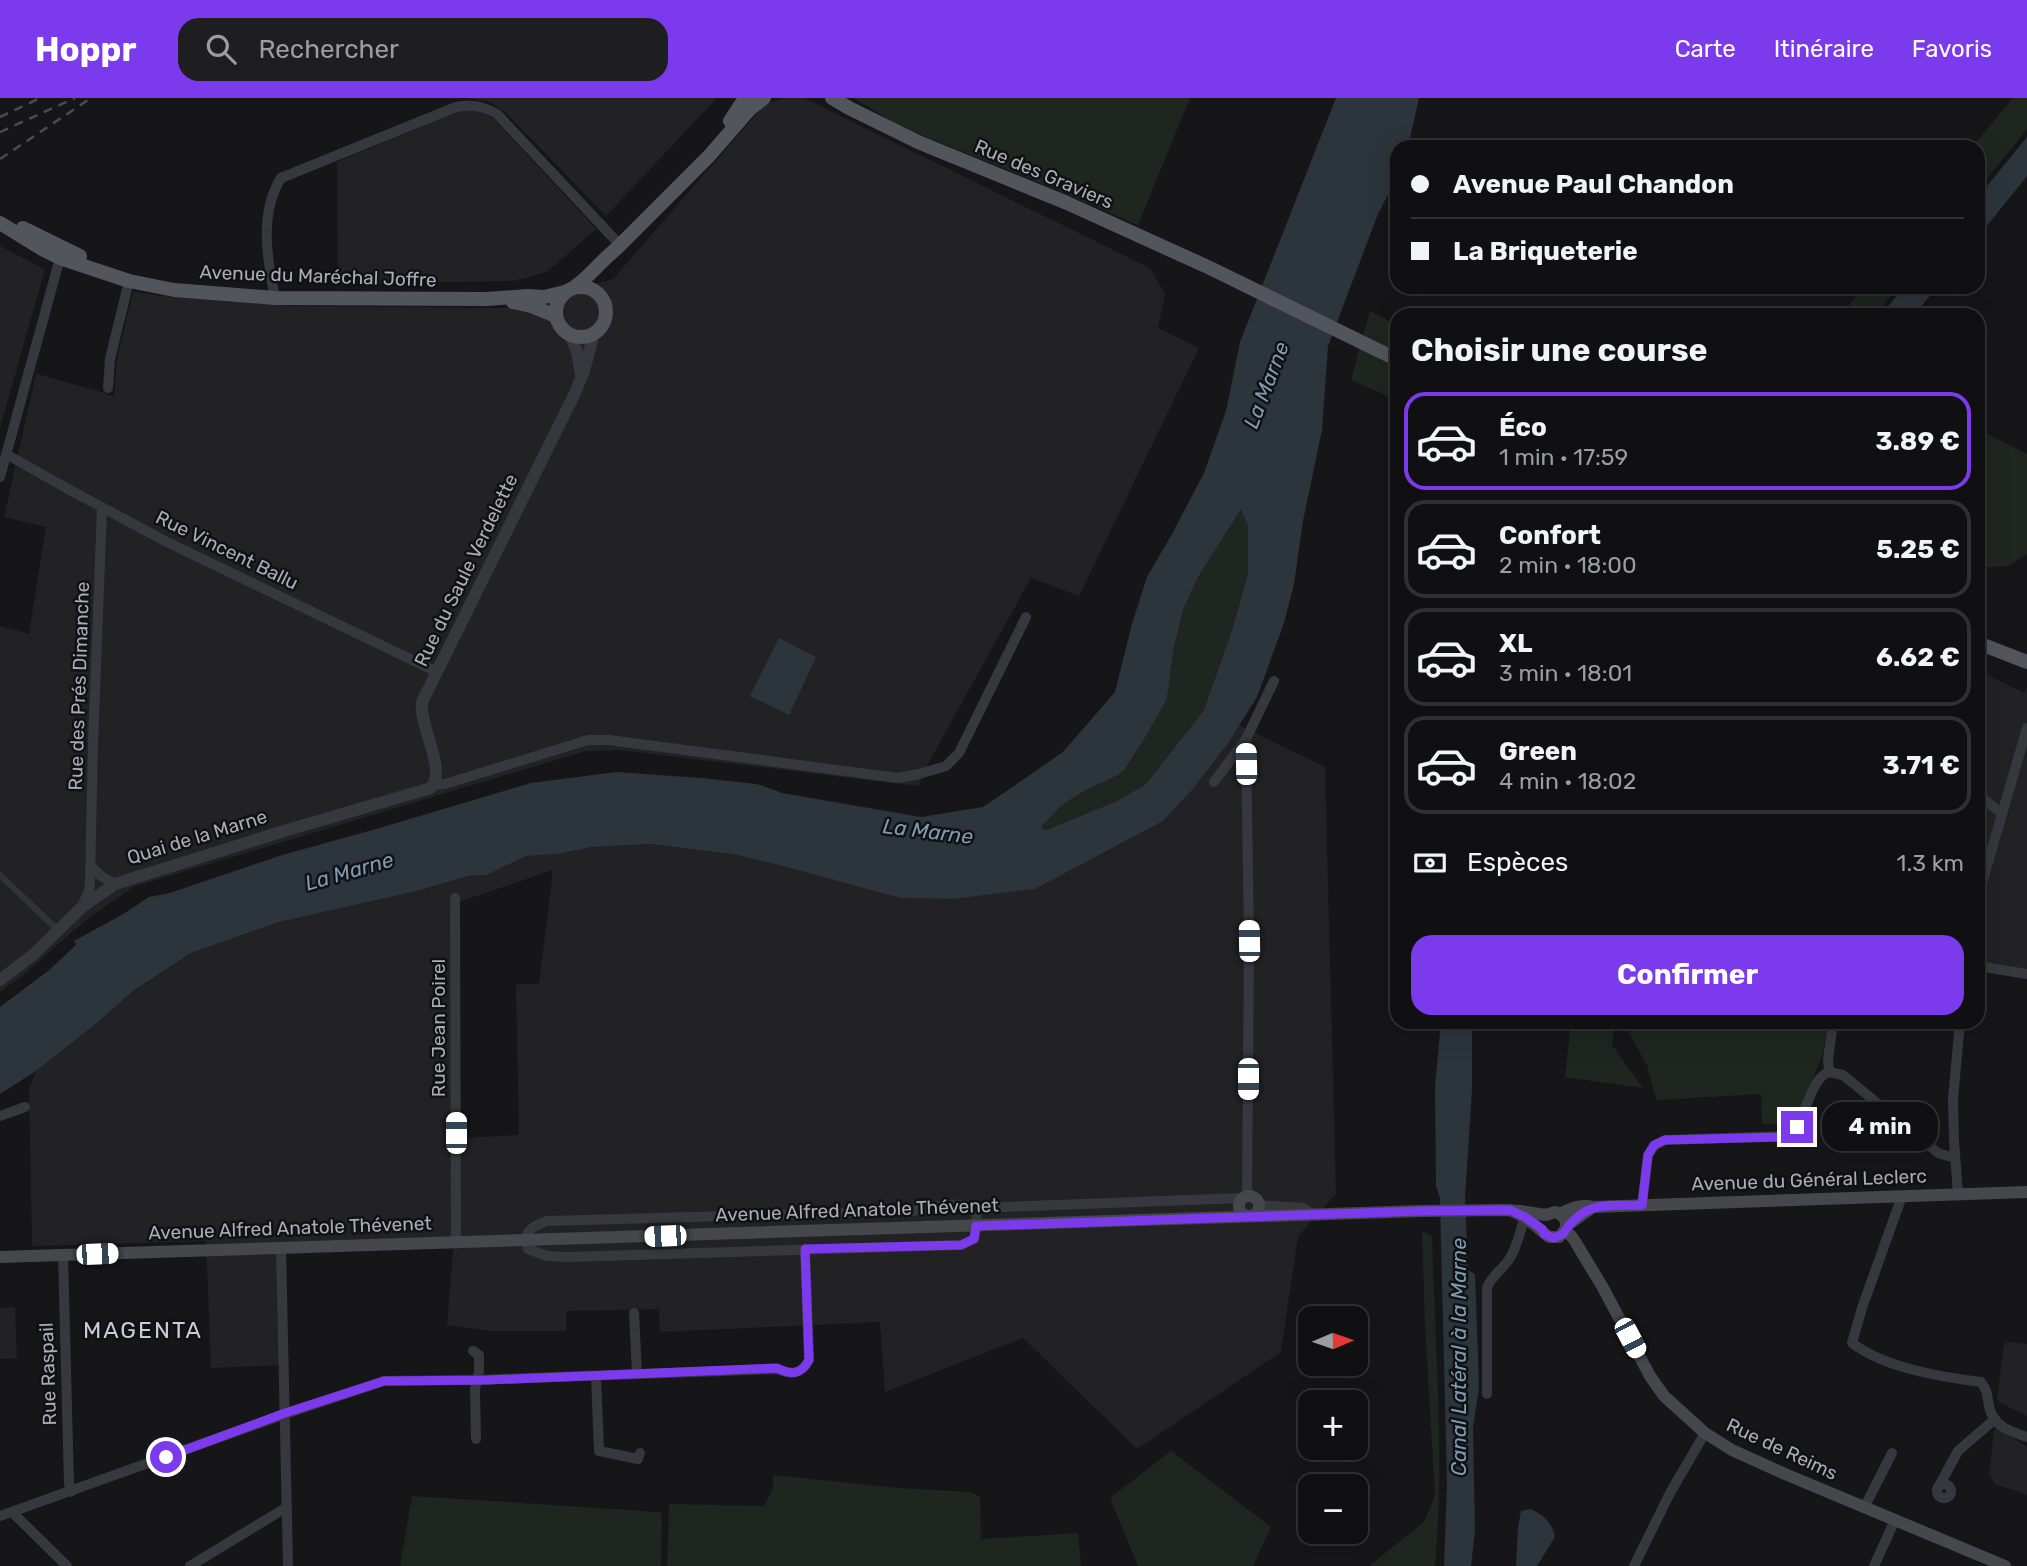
<!DOCTYPE html>
<html lang="fr">
<head>
<meta charset="utf-8">
<style>
  body { margin:0; font-family:Rubik,sans-serif; background:#1e1e20; color:#f1f3f6; height:100vh; display:flex; flex-direction:column; font-size:26px; white-space:nowrap }
  * { box-sizing:border-box; margin:0 }
  p { font-size:23px; color:#9c9d9f }
  .icon { flex:none; width:38px; height:38px; fill:none; stroke:currentColor; stroke-width:2; stroke-linecap:round; stroke-linejoin:round }
  .map { position:relative; flex:1; overflow:hidden }
  .panel { position:absolute; left:1390px; top:210px; width:595px; height:721px; display:flex; flex-direction:column; background:#101012; border-radius:21px; box-shadow:0 7px 28px #0002,0 0 0 2px #303032 }
  .panel>* { flex:none }
  .banner { position:absolute; left:1390px; top:42px; width:595px; height:154px; border-radius:21px; box-shadow:0 7px 28px #0002,0 0 0 2px #303032; display:grid; align-content:center; height:154px; padding:0 21px; background:#101012 }
  .needle { width:46px; rotate:88deg }
  .fabs { position:absolute; left:1298px; top:1208px; display:grid; gap:14px }
  .fabs a { display:grid; place-items:center; width:70px; height:70px; border-radius:14px; background:#101012; box-shadow:0 7px 28px #0002,0 0 0 2px #303032; font-size:35px }
  .end { position:absolute; width:32px; height:32px; margin:-16px; border:9px solid #7c3aed; background:#fff; box-shadow:0 0 0 4px #fff }
  .from { border-radius:50% }
  .bubble { position:absolute; height:49px; border-radius:21px; background:#101012; box-shadow:0 7px 28px #0002,0 0 0 2px #303032; font-size:23px; font-weight:700; line-height:49px; text-align:center }
  .car { position:absolute; width:21px; height:42px; margin:-21px -10px; border-radius:9px; box-shadow:0 0 5px 2px #0007; background:linear-gradient(#fff 24%,#345 0 40%,#fff 0 76%,#345 0 86%,#fff 0) }
  .banner b { display:flex; align-items:center; gap:24px; height:66px; font-size:26px }
  .banner b+b { border-top:2px solid #303032 }
  .banner i { width:18px; height:18px; background:#f1f3f6 }
  ul { padding:0; list-style:none }
  li { display:flex; align-items:center; gap:21px; height:98px; margin:0 14px 10px; padding:0 7px; border:4px solid #303032; border-radius:21px }
  li div { flex:1 }
  li b { display:block; font-size:26px }
  li em { font-style:normal; font-weight:700 }
  li.current { border-color:#7c3aed }
  li>.icon { width:63px; height:63px; stroke-width:1.5 }
  h2 { padding:0 21px; font-size:32px; line-height:84px }
  .pay { display:flex; align-items:center; gap:18px; height:77px; padding:0 21px; font-size:26px }
  .pay p { margin-inline-start:auto }
  .cta { display:flex; gap:14px; margin-top:auto; padding:14px 21px }
  .cta a { flex:1; height:80px; border-radius:21px; background:#7c3aed; color:#fff; font-size:28px; font-weight:700; line-height:80px; text-align:center }
  header { display:flex; align-items:center; gap:42px; box-sizing:border-box; height:98px; padding:0 35px; background:#7c3aed; color:#fff }
  header strong { font-size:33px }
  nav { display:flex; gap:38px; margin-inline-start:auto; font-size:24px }
  .search { width:490px; height:63px; background:#1e1e20; display:flex; align-items:center; gap:18px; box-sizing:border-box; padding:0 24px; border-radius:21px; color:#9c9d9f; font-size:26px }
  .map>svg:first-child { display:block }
  .built { fill:#222225 }
  .green { fill:#1e261f }
  .water { fill:#2c353c; fill-rule:evenodd }
  .lines { fill:none; stroke-linecap:round; stroke-linejoin:round }
  .minor { stroke:#37383d; stroke-width:10 }
  .tertiary { stroke:#37383d; stroke-width:12 }
  .secondary { stroke:#45474d; stroke-width:12 }
  .primary { stroke:#53555c; stroke-width:14 }
  .rail { stroke:#4a4c52; stroke-width:2.5; stroke-dasharray:9 7; stroke-linecap:butt }
  .route { stroke:#7c3aed; stroke-width:9 }
  .labels { text-anchor:middle; dominant-baseline:central; stroke-width:5; stroke-linejoin:round; paint-order:stroke }
  .street-label { font-size:19px; fill:#a8adb8; stroke:#111113 }
  .water-label { font-size:21px; font-style:italic; fill:#7f9bb3; stroke:#111113 }
  .quarter-label { font-size:23px; letter-spacing:2px; fill:#c9ccd4; stroke:#111113 }
</style>
</head>
<body>
<header>
<strong>Hoppr</strong>
<div class="search"><svg class="icon" aria-label="search" viewBox="0 0 24 24"><circle cx="10" cy="10" r="6"/><path d="M15 15l6 6"/></svg>Rechercher</div>
<nav><a>Carte</a><a>Itinéraire</a><a>Favoris</a></nav>
</header>
<div class="map">
<svg width="2027" height="1468" viewBox="0 0 2027 1468">
  <rect width="100%" height="100%" fill="#161618"/>
  <!-- built -->
  <g class="built">
    <path d="M465,0h252l-111,118 -101,-104 -17,-11z"/>
    <path d="M784,0h20l346,170 15,26 -7,34 41,20 -120,248 -48,-18 -102,184 -11,24 -299,-36 -33,1 -453,136 -48,34 -63,55 -22,16v-366l29,8 17,-107 -42,-10 32,-143 66,18 12,5 3,-38 16,-67 37,5 122,9 214,2 107,-29 152,-175z"/>
    <path d="M461,12l19,1 15,9 101,109 -49,43 -33,9 -176,3 -1,-122z"/>
    <path d="M0,148l45,23 -45,159z"/>
    <path d="M1978,572l46,23 3,-6v291l-49,-9z"/>
    <path d="M1239,627l86,42 11,427 -38,42 -17,116 -144,97 -114,-111 -138,54 -5,-70 -220,10 -1,-23 -93,2v20h-76l-43,-6 6,-75 8,-11 -1,-101 59,-3 -3,-151h23l14,-114 -103,35 3,332 -177,5 5,123 -70,3 -5,-127 -174,5 -3,-157 7,-18 61,-48 36,-32 58,-38 88,-31 138,-31 51,-15 19,-1 39,-19 32,-2 34,-7 60,-3 80,10 47,11 121,33 54,1 81,-10 128,-68 29,-31z"/>
    <path d="M15,1209l2,51 -17,1v-51z"/>
    <path d="M2008,1244l19,2v72l-28,-14 -2,-3 7,-55z"/>
    <path d="M1996,1329l31,20v48l-32,-11 -6,-10 5,-43z"/>
  </g>
  <!-- green -->
  <g class="green">
    <path d="M854,0h336l-52,127 -105,-45 -134,-54z"/>
    <path d="M2013,0h14v31l-49,61v-43h-6z"/>
    <path d="M1863,189h35l-23,28h-33z"/>
    <path d="M1370,213l26,14v75l-45,-20z"/>
    <path d="M1978,331l49,25v100l-19,12 -30,2z"/>
    <path d="M1241,410l7,18v48l-15,53 -29,83 -58,74 -29,17 -71,29 -4,-1v-3l20,-21 20,-13 36,-17 8,-7 20,-32 21,-37 6,-47 10,-42 15,-33z"/>
    <path d="M1571,924h254l2,1 -4,32 -28,64 -4,6 -9,4v-5h-20l-1,-30 -105,6 -9,-35 -22,-38 -11,2 -2,16 31,43 -78,-11z"/>
    <path d="M1422,1133l10,5c3,110 13,220 3,330h-66l55,-44 11,-27 -10,-169z"/>
    <path d="M1171,1353l100,76 -18,39h-115l-28,-68z"/>
    <path d="M773,1377l125,13 71,4 11,4 1,43 97,-6 3,33h-414l2,-62 95,2 9,-18z"/>
    <path d="M412,1398l247,16 3,2 -1,52h-261z"/>
  </g>
  <!-- water -->
  <g class="water">
    <path d="M1336,0h83l-11,49h-12v32l-18,35 -50,132 -6,84 -19,91 -9,63 -10,39 -27,74 -29,46 -36,47 -29,31 -128,68 -81,10 -54,-1 -121,-33 -47,-11 -80,-10 -60,3 -34,7 -32,2 -39,19 -19,1 -51,15 -138,31 -88,31 -58,38 -36,32 -61,48 -36,23v-87l48,-36 28,-26 -2,-4 51,-28 24,-16 21,-4 112,-38 94,-26 155,-46 85,-11 85,6 56,6 25,9 139,24 62,-10 31,-21 49,-34 52,-60 17,-68 15,-47 25,-43 32,-61 22,-62 14,-69zM1241,411l7,17v48l-15,53 -29,83 -58,74 -29,17 -71,29 -4,-1v-3l20,-21 20,-13 36,-17 7,-6 21,-33 21,-37 6,-47 10,-42 15,-33z"/>
    <path d="M2027,39v39l-49,61v-40z"/>
    <path d="M1904,189h33l-23,28h-33z"/>
    <path d="M779,540l37,19 -27,58 -39,-19z"/>
    <path d="M0,773l57,54 -4,5 -53,-51z"/>
    <path d="M1441,924h31v68l-7,107 3,73 7,4 4,113 -6,41 2,103 -4,35h-27l3,-82 -7,-285 -4,-14 -1,-98z"/>
    <path d="M1531,1411c13,7 21,13 24,28l-18,29h-21l2,-39 3,-16z"/>
  </g>
  <g class="lines">
    <!-- minor -->
    <g class="minor">
      <path d="M275,200c-8,-39 -16,-85 6,-120l175,-71c16,-3 27,-1 41,7l123,131"/>
      <path d="M108,290l2,-29 19,-78"/>
      <path d="M6,356l62,35 99,53 270,130"/>
      <path d="M0,379l60,-219"/>
      <path d="M1246,641l3,202 -2,255"/>
      <path d="M1214,684l32,-43 28,-58"/>
      <path d="M434,687l11,-1 143,-44h21l289,38 21,-4 27,-8 13,-13 67,-136"/>
      <path d="M1978,696l24,20"/>
      <path d="M91,768l10,10 14,8"/>
      <path d="M1978,799l49,-169"/>
      <path d="M455,800l1,344"/>
      <path d="M82,808l7,-15 1,-10 3,-138 9,-235"/>
      <path d="M1978,868l49,8"/>
      <path d="M1829,974l-1,-12 5,-38"/>
      <path d="M0,1018l25,-9"/>
      <path d="M1958,1096l-4,-53 -1,-42 7,-77"/>
      <path d="M1902,1098l-40,112 -10,35c33,25 89,34 129,39 9,12 5,15 9,28 5,17 22,22 37,27"/>
      <path d="M1258,1107l45,3 10,6"/>
      <path d="M1642,1107l6,-50 7,-10 10,-5 119,-4c25,-13 23,-56 45,-64l14,3 95,78 17,5"/>
      <path d="M976,1110l1,18 -3,13 -13,6 -393,12 -21,-1 -19,-7c-7,-17 5,-23 19,-28l366,-10c21,-4 42,-10 63,-3l266,-10"/>
      <path d="M281,1150l7,318"/>
      <path d="M63,1157l6,229 2,8"/>
      <path d="M634,1215l3,61"/>
      <path d="M473,1253l6,4v16l-4,18 1,50"/>
      <path d="M596,1278l3,75 39,8 2,-6"/>
      <path d="M1487,1296v-106c4,-12 14,-17 21,-27 9,-12 12,-30 17,-44"/>
      <circle cx="1944" cy="1393" r="7"/>
      <path d="M1939,1388l19,-35 37,-32"/>
      <path d="M1864,1410l28,-55"/>
      <path d="M13,1415l54,53"/>
      <path d="M0,1418l285,-102 99,-33 92,-1 301,-11c14,6 24,6 32,-9l-4,-111"/>
      <path d="M190,1468l97,-59"/>
      <path d="M1634,1468l36,-73 35,-60"/>
      <path d="M1874,1468l21,-46"/>
    </g>
    <!-- tertiary -->
    <g class="tertiary">
      <path d="M570,237l7,17 4,23"/>
      <path d="M0,882l34,-26 48,-47 33,-23 169,-53 147,-43c16,-19 -12,-61 -9,-86l153,-309 9,-22 10,-38"/>
    </g>
    <!-- secondary -->
    <g class="secondary">
      <circle cx="1249" cy="1108" r="10"/>
      <path d="M1560,1116c10,-6 22,-10 33,-7l434,-15"/>
      <path d="M1566,1128l27,-19"/>
      <path d="M1565,1132l8,8 29,48 48,90 14,20 41,37 27,17 53,24 220,92"/>
      <path d="M0,1159l1421,-46 80,-1 19,1 26,4 9,-3c9,3 13,9 10,18l-6,7h-10l-24,-20 -15,-7"/>
    </g>
    <!-- primary -->
    <g class="primary">
      <path d="M832,0l17,10 69,34 149,61 143,65 186,91"/>
      <path d="M730,23l15,-23"/>
      <path d="M0,125l42,26 18,9 69,23 45,9 101,8 212,1 40,-3 17,1 21,-5"/>
      <path d="M23,130l57,28"/>
      <path d="M576,188c15,-11 25,-25 40,-37l93,-93 41,-47 14,-11"/>
      <circle cx="581" cy="214" r="25"/>
      <path d="M513,204l18,4 25,10"/>
      <path d="M1978,545l49,19"/>
    </g>
    <!-- rail -->
    <g class="rail">
      <path d="M0,19l40,-19"/>
      <path d="M0,34l75,-34"/>
      <path d="M0,61l91,-61"/>
    </g>
  </g>
  <g class="lines">
    <!-- route -->
    <path class="route" d="M166,1359l119,-44 99,-32 104,-1 289,-12c14,7 24,7 32,-8l-4,-111 156,-4 13,-6 2,-13 445,-15 89,-1 15,7 17,12 2,5 10,4 9,-4c21,-34 44,-28 79,-29l6,-50 6,-10 11,-5 115,-3 8,-3 9,-7"/>
  </g>
  <g class="labels">
    <!-- street labels -->
    <g class="street-label">
      <text transform="translate(1044 76) rotate(23)">Rue des Graviers</text>
      <text transform="translate(318 178) rotate(2)">Avenue du Maréchal Joffre</text>
      <text transform="translate(227 452) rotate(26)">Rue Vincent Ballu</text>
      <text transform="translate(466 472) rotate(-64)">Rue du Saule Verdelette</text>
      <text transform="translate(79 588) rotate(-88)">Rue des Prés Dimanche</text>
      <text transform="translate(197 739) rotate(-17)">Quai de la Marne</text>
      <text transform="translate(438 930) rotate(-90)">Rue Jean Poirel</text>
      <text transform="translate(1809 1082) rotate(-2)">Avenue du Général Leclerc</text>
      <text transform="translate(857 1112) rotate(-2)">Avenue Alfred Anatole Thévenet</text>
      <text transform="translate(290 1130) rotate(-2)">Avenue Alfred Anatole Thévenet</text>
      <text transform="translate(48 1276) rotate(-92)">Rue Raspail</text>
      <text transform="translate(1782 1351) rotate(25)">Rue de Reims</text>
    </g>
    <!-- water labels -->
    <g class="water-label">
      <text transform="translate(1266 287) rotate(-69)">La Marne</text>
      <text transform="translate(928 733) rotate(7)">La Marne</text>
      <text transform="translate(349 773) rotate(-16)">La Marne</text>
      <text transform="translate(1458 1259) rotate(-90)">Canal Latéral à la Marne</text>
    </g>
    <!-- quarter labels -->
    <g class="quarter-label">
      <text x="143" y="1232">MAGENTA</text>
    </g>
  </g>
</svg>
<div class="fabs">
<a><svg class="needle" viewBox="-14 -14 28 28"><path d="M0-13l5 13h-10z" fill="#e53935"/><path d="M0 13l5-13h-10z" fill="#9c9d9f"/></svg></a>
<a>+</a>
<a>−</a>
</div>
<i class="end from" style="left:166px;top:1359px"></i>
<i class="end" style="left:1797px;top:1029px"></i>
<div class="bubble" style="left:1822px;top:1004px;width:116px">4 min</div>
<i class="car" style="left:1246px;top:666px;rotate:359deg"></i>
<i class="car" style="left:1249px;top:843px;rotate:359deg"></i>
<i class="car" style="left:1248px;top:981px;rotate:180deg"></i>
<i class="car" style="left:456px;top:1035px;rotate:0deg"></i>
<i class="car" style="left:665px;top:1138px;rotate:268deg"></i>
<i class="car" style="left:97px;top:1156px;rotate:88deg"></i>
<i class="car" style="left:1630px;top:1240px;rotate:152deg"></i>
<div class="banner">
<b><i class="from"></i>Avenue Paul Chandon</b>
<b><i></i>La Briqueterie</b>
</div>
<section class="panel">
<h2>Choisir une course</h2>
<ul>
<li class="current"><svg class="icon" aria-label="car" viewBox="0 0 24 24"><path d="M5 17H2v-5l4-1 3-4h7l3 4 3 1v5h-3M9 17h6M6 11h13"/><circle cx="7" cy="17" r="2"/><circle cx="17" cy="17" r="2"/></svg><div><b>Éco</b><p>1 min · 17:59</p></div><em>3.89 €</em></li>
<li><svg class="icon" aria-label="car" viewBox="0 0 24 24"><path d="M5 17H2v-5l4-1 3-4h7l3 4 3 1v5h-3M9 17h6M6 11h13"/><circle cx="7" cy="17" r="2"/><circle cx="17" cy="17" r="2"/></svg><div><b>Confort</b><p>2 min · 18:00</p></div><em>5.25 €</em></li>
<li><svg class="icon" aria-label="car" viewBox="0 0 24 24"><path d="M5 17H2v-5l4-1 3-4h7l3 4 3 1v5h-3M9 17h6M6 11h13"/><circle cx="7" cy="17" r="2"/><circle cx="17" cy="17" r="2"/></svg><div><b>XL</b><p>3 min · 18:01</p></div><em>6.62 €</em></li>
<li><svg class="icon" aria-label="car" viewBox="0 0 24 24"><path d="M5 17H2v-5l4-1 3-4h7l3 4 3 1v5h-3M9 17h6M6 11h13"/><circle cx="7" cy="17" r="2"/><circle cx="17" cy="17" r="2"/></svg><div><b>Green</b><p>4 min · 18:02</p></div><em>3.71 €</em></li>
</ul>
<div class="pay"><svg class="icon" aria-label="cash" viewBox="0 0 24 24"><path d="M3 7h18v10H3z"/><circle cx="12" cy="12" r="2"/></svg>Espèces<p>1.3 km</p></div>
<div class="cta"><a>Confirmer</a></div>
</section>
</div>
</body>
</html>
